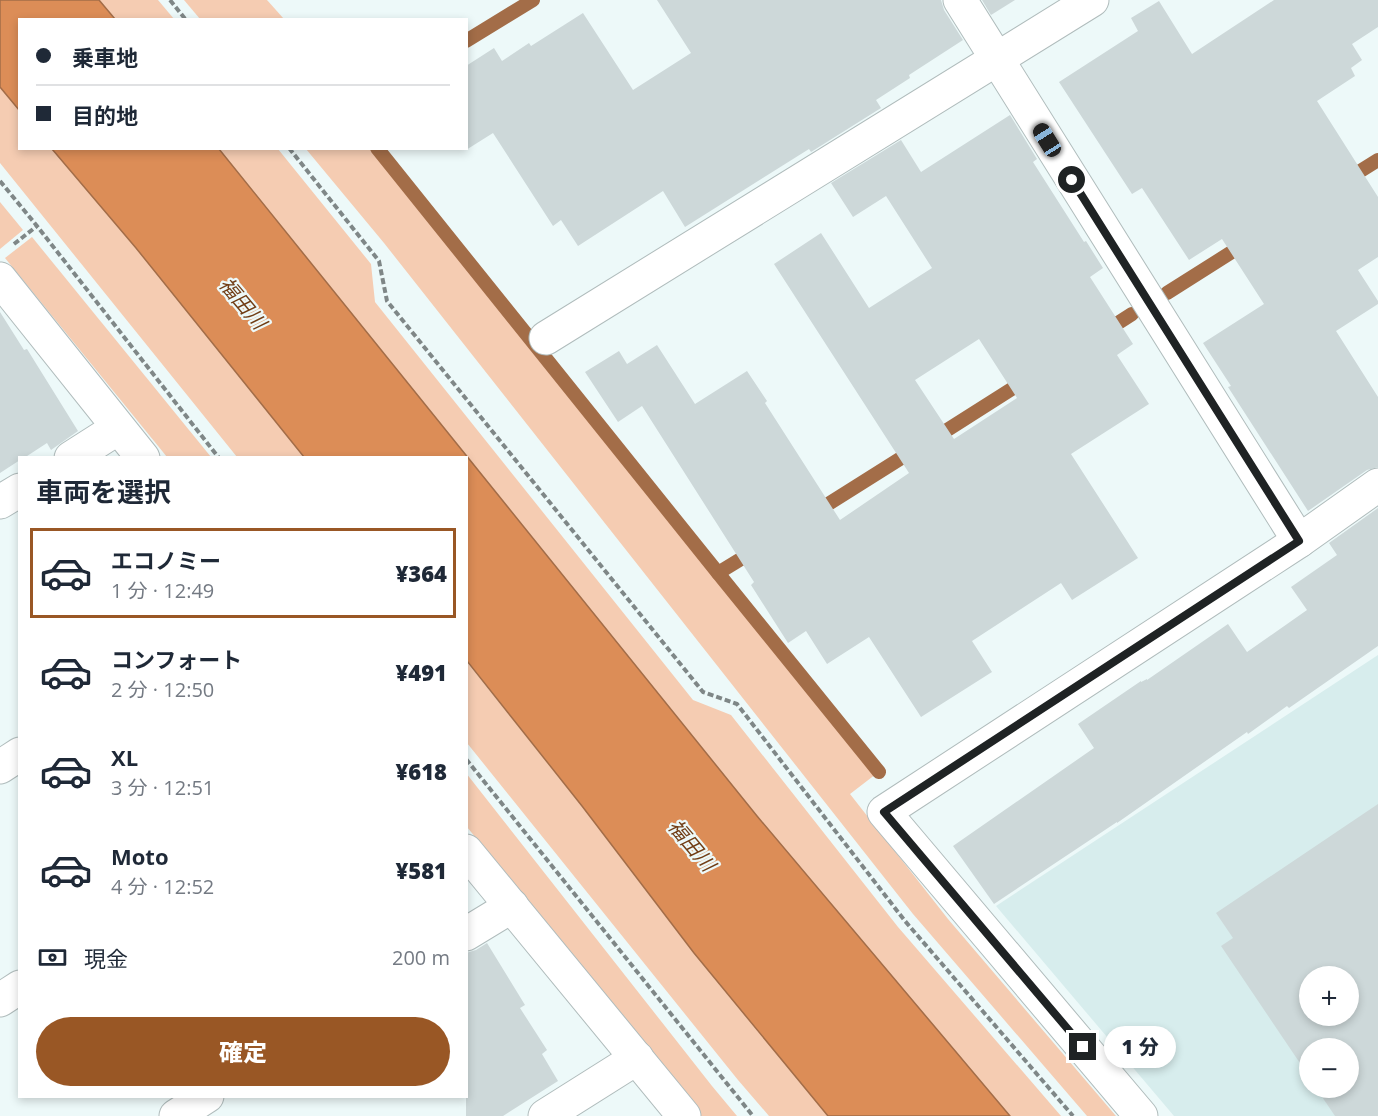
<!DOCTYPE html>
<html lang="ja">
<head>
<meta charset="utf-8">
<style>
  body { margin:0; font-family:"Open Sans","Noto Sans JP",sans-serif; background:#f6f6f7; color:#1f2937; height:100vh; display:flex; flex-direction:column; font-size:22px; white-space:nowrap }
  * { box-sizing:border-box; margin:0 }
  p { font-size:20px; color:#747a83 }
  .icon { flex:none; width:33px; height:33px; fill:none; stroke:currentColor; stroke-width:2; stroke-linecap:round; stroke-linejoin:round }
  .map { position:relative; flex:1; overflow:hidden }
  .side { position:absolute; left:18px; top:456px; width:450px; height:642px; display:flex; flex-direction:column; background:#fff; border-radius:0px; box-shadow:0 3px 9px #0003 }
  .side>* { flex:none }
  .guide { position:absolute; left:18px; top:18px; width:450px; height:132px; border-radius:0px; box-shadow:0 3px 9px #0003; display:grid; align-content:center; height:132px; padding:0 18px; background:#fff }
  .fabs { position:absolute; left:1299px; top:966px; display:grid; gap:12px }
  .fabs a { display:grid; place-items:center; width:60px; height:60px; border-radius:50%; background:#fff; box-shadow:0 3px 9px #0003; font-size:30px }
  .end { position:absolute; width:27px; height:27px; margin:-14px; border:8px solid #1f2324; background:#fff; box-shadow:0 0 0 3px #fff }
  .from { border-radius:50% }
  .bubble { position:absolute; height:42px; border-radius:21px; background:#fff; box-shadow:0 3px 9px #0003; font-size:20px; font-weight:800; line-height:42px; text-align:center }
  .car { position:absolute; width:18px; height:36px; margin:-18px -9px; border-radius:8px; box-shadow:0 0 4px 2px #0007; background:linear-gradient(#222 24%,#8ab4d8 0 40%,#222 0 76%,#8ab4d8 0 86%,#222 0) }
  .guide b { display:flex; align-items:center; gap:21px; height:57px; font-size:22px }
  .guide b+b { border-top:2px solid #e0e1e3 }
  .guide i { width:15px; height:15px; background:#1f2937 }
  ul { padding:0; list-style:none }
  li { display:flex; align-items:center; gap:18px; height:90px; margin:0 12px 9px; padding:0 6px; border:3px solid transparent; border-radius:0px }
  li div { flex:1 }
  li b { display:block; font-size:22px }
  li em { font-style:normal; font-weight:800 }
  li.on { border-color:#995725 }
  li>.icon { width:54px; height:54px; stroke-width:1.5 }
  h2 { padding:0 18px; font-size:27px; line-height:72px }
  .pay { display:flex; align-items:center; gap:15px; height:66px; padding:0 18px; font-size:22px }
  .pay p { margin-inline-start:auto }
  .button { display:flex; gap:12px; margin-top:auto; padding:12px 18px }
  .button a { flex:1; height:69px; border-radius:36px; background:#995725; color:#fff; font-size:24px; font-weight:800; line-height:69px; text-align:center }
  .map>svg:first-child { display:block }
  .built { fill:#d7eded; fill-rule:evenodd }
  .green { fill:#f5ccb2 }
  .water { fill:#dc8d57; stroke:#a36d48; stroke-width:1.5 }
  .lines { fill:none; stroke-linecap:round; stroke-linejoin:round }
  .stream { stroke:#a36d48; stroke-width:14 }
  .building { fill:#cdd8d9; fill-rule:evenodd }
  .street-casing { stroke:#b0bcbc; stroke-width:35 }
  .path { stroke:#7f8787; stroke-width:4; stroke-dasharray:6 3; stroke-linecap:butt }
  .street { stroke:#fff; stroke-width:33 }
  .route { stroke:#1f2324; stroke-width:8 }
  .labels { text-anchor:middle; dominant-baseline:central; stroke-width:4.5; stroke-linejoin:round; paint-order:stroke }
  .water-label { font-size:20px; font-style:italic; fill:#713d15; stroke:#edf9f9 }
</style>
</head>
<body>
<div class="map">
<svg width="1378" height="1116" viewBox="0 0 1378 1116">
  <rect width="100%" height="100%" fill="#edf9f9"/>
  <!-- built -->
  <path class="built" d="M1378,655v461h-204l-178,-210zM1310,976h38v40h-38zM1310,1048h38v40h-38z"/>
  <!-- green -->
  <g class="green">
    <path d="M99,0h59l16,19h-59z"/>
    <path d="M184,0h83l17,19h-84z"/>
    <path d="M0,87l19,23 1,38 32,1 84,99 168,209h-67l-237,-294z"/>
    <path d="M219,149h59l93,115 4,38 318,398 38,15 167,212 163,189h-51l-253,-300z"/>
    <path d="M306,149h67l341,427 162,198 -26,20 98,125 168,197h-29l-174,-202 -529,-671z"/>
    <path d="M0,202l23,28 -23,19z"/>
    <path d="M32,237l179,220h-44l-162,-199z"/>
    <path d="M466,661l116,145 112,147 134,163h-59l-31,-36 -271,-337z"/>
    <path d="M466,773l246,313 25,30h-36l-234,-289z"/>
  </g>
  <!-- water -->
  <g class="water">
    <path d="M0,0h99l16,19 -95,1 -1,90 -19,-23z"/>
    <path d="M52,149h167l538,667 253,300h-182l-134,-163 -112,-147 -115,-145 -1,-203 -162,-1 -168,-209z"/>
  </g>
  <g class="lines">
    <!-- stream -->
    <g class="stream">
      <path d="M466,41l67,-41"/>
      <path d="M377,148l341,425 161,199"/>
      <path d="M1346,180l32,-20"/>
      <path d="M1167,293l79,-50"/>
      <path d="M1104,332l28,-18"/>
      <path d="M933,439l93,-59"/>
      <path d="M814,513l100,-63"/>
      <path d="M718,573l36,-22"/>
    </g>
  </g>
  <!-- building -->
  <g class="building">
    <path d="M657,0h284l3,10 19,30 -54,35 1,3 -34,22 5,8 -70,44 -2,-3 -124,78 -22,-36 -85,55 -17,-26 -8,6 -60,-93 -27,17v-84l28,-18 8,13 27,-18 2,3 52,-33 50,77 58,-37z"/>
    <path d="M982,0h33l-24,15z"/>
    <path d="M1274,0h104v27l-26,17 10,16 -11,8 4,8 -38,25 61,96v60l-20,13 20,31v3l-42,27 42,66v70l-11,3 -59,41 -80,-124 3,-1 -28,-43 61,-39 -42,-65 -33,21 -47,-72 -10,6 -73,-112 79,-51 -7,-13 28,-17 33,53z"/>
    <path d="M1010,115l27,44 -4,3 51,80 2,-1 17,27 -13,9 43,67 -16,11 32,49 -78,50 67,104 -66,42 -11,-17 -89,58 20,31 -71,45 -52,-80 -42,27 -21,-33 -18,12 -37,-58 3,-3 -112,-176 -24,16 -33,-50 34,-21 8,13 30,-19 38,59 52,-33 20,30 -2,2 75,117 69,-47 -135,-209 47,-31 48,75 63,-40 -46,-72 -33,21 -22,-34 70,-43 20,32zM979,339l38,59 -63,41 -39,-59z"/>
    <path d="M0,312l24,38 3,-1 51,82 -27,19 -4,-7 -23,15h-4v2l-20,13z"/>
    <path d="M1378,508v138l-89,62 -2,-2 -39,28 -1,-2 -130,91v-1l-123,82 -41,-58 141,-98 -16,-24 63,-43v1l6,-3v1l81,-56 19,28 60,-42 -16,-23 46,-32 -8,-12z"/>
    <path d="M1378,804v312h-43l-19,-28h32v-40h-38v30l-89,-132 12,-8 -17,-25zM1310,976h38v40h-38z"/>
    <path d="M487,943l38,62 -5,3 27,42 -5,4 16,27 -55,35h-37v-163l10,-3z"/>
  </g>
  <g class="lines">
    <!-- street casing -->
    <g class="street-casing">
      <g id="street">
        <path d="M960,0l339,541"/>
        <path d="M0,279l143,179"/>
        <path d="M546,338l546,-338"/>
        <path d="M71,458l47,-30"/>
        <path d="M0,502l20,-12"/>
        <path d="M0,767l20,-13"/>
        <path d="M466,851l218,265"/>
        <path d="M466,934l46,-28"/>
        <path d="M0,1000l20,-13"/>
        <path d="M176,1116l31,-20"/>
        <path d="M545,1116l92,-58"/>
        <path d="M1141,1116l-257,-304 415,-271 79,-56"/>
      </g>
    </g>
    <!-- path -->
    <g class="path">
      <path d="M170,0l16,20"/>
      <path d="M289,148l90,113 8,40 316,391 34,12 168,217 168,195"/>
      <path d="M0,181l37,45 182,232"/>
      <path d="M14,244l23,-18"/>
      <path d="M466,759l287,357"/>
    </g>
    <!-- street -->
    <use href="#street" class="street"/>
  </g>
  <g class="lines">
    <!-- route -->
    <path class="route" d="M1072,180l227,361 -415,271 199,235"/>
  </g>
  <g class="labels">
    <!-- water labels -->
    <g class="water-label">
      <text transform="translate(243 303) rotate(50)">福田川</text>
      <text transform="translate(692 845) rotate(50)">福田川</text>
    </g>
  </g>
</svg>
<div class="fabs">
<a>+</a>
<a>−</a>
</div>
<i class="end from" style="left:1072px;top:180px"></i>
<i class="end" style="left:1083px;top:1047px"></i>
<div class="bubble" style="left:1104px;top:1026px;width:72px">1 分</div>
<i class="car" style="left:1047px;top:140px;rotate:328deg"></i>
<div class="guide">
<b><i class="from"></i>乗車地</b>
<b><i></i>目的地</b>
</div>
<section class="side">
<h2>車両を選択</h2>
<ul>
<li class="on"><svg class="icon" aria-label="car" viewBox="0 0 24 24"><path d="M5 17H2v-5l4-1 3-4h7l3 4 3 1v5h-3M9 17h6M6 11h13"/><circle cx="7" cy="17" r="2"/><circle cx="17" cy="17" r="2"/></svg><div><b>エコノミー</b><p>1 分 · 12:49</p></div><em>¥364</em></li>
<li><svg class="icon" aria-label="car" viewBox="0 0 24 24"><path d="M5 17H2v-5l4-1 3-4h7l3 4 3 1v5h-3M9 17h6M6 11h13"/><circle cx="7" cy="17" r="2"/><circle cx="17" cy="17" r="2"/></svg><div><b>コンフォート</b><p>2 分 · 12:50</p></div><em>¥491</em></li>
<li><svg class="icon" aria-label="car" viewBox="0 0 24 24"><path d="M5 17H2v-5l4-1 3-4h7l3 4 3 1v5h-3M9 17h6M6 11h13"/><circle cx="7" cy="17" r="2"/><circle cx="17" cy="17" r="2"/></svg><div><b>XL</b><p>3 分 · 12:51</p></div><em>¥618</em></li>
<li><svg class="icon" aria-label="car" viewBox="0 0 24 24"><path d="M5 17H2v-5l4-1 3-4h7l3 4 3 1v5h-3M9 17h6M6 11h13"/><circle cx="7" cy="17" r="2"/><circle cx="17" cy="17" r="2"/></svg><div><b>Moto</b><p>4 分 · 12:52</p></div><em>¥581</em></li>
</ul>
<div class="pay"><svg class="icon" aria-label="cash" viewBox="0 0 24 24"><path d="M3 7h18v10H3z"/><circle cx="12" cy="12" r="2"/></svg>現金<p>200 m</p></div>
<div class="button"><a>確定</a></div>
</section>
</div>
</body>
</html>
